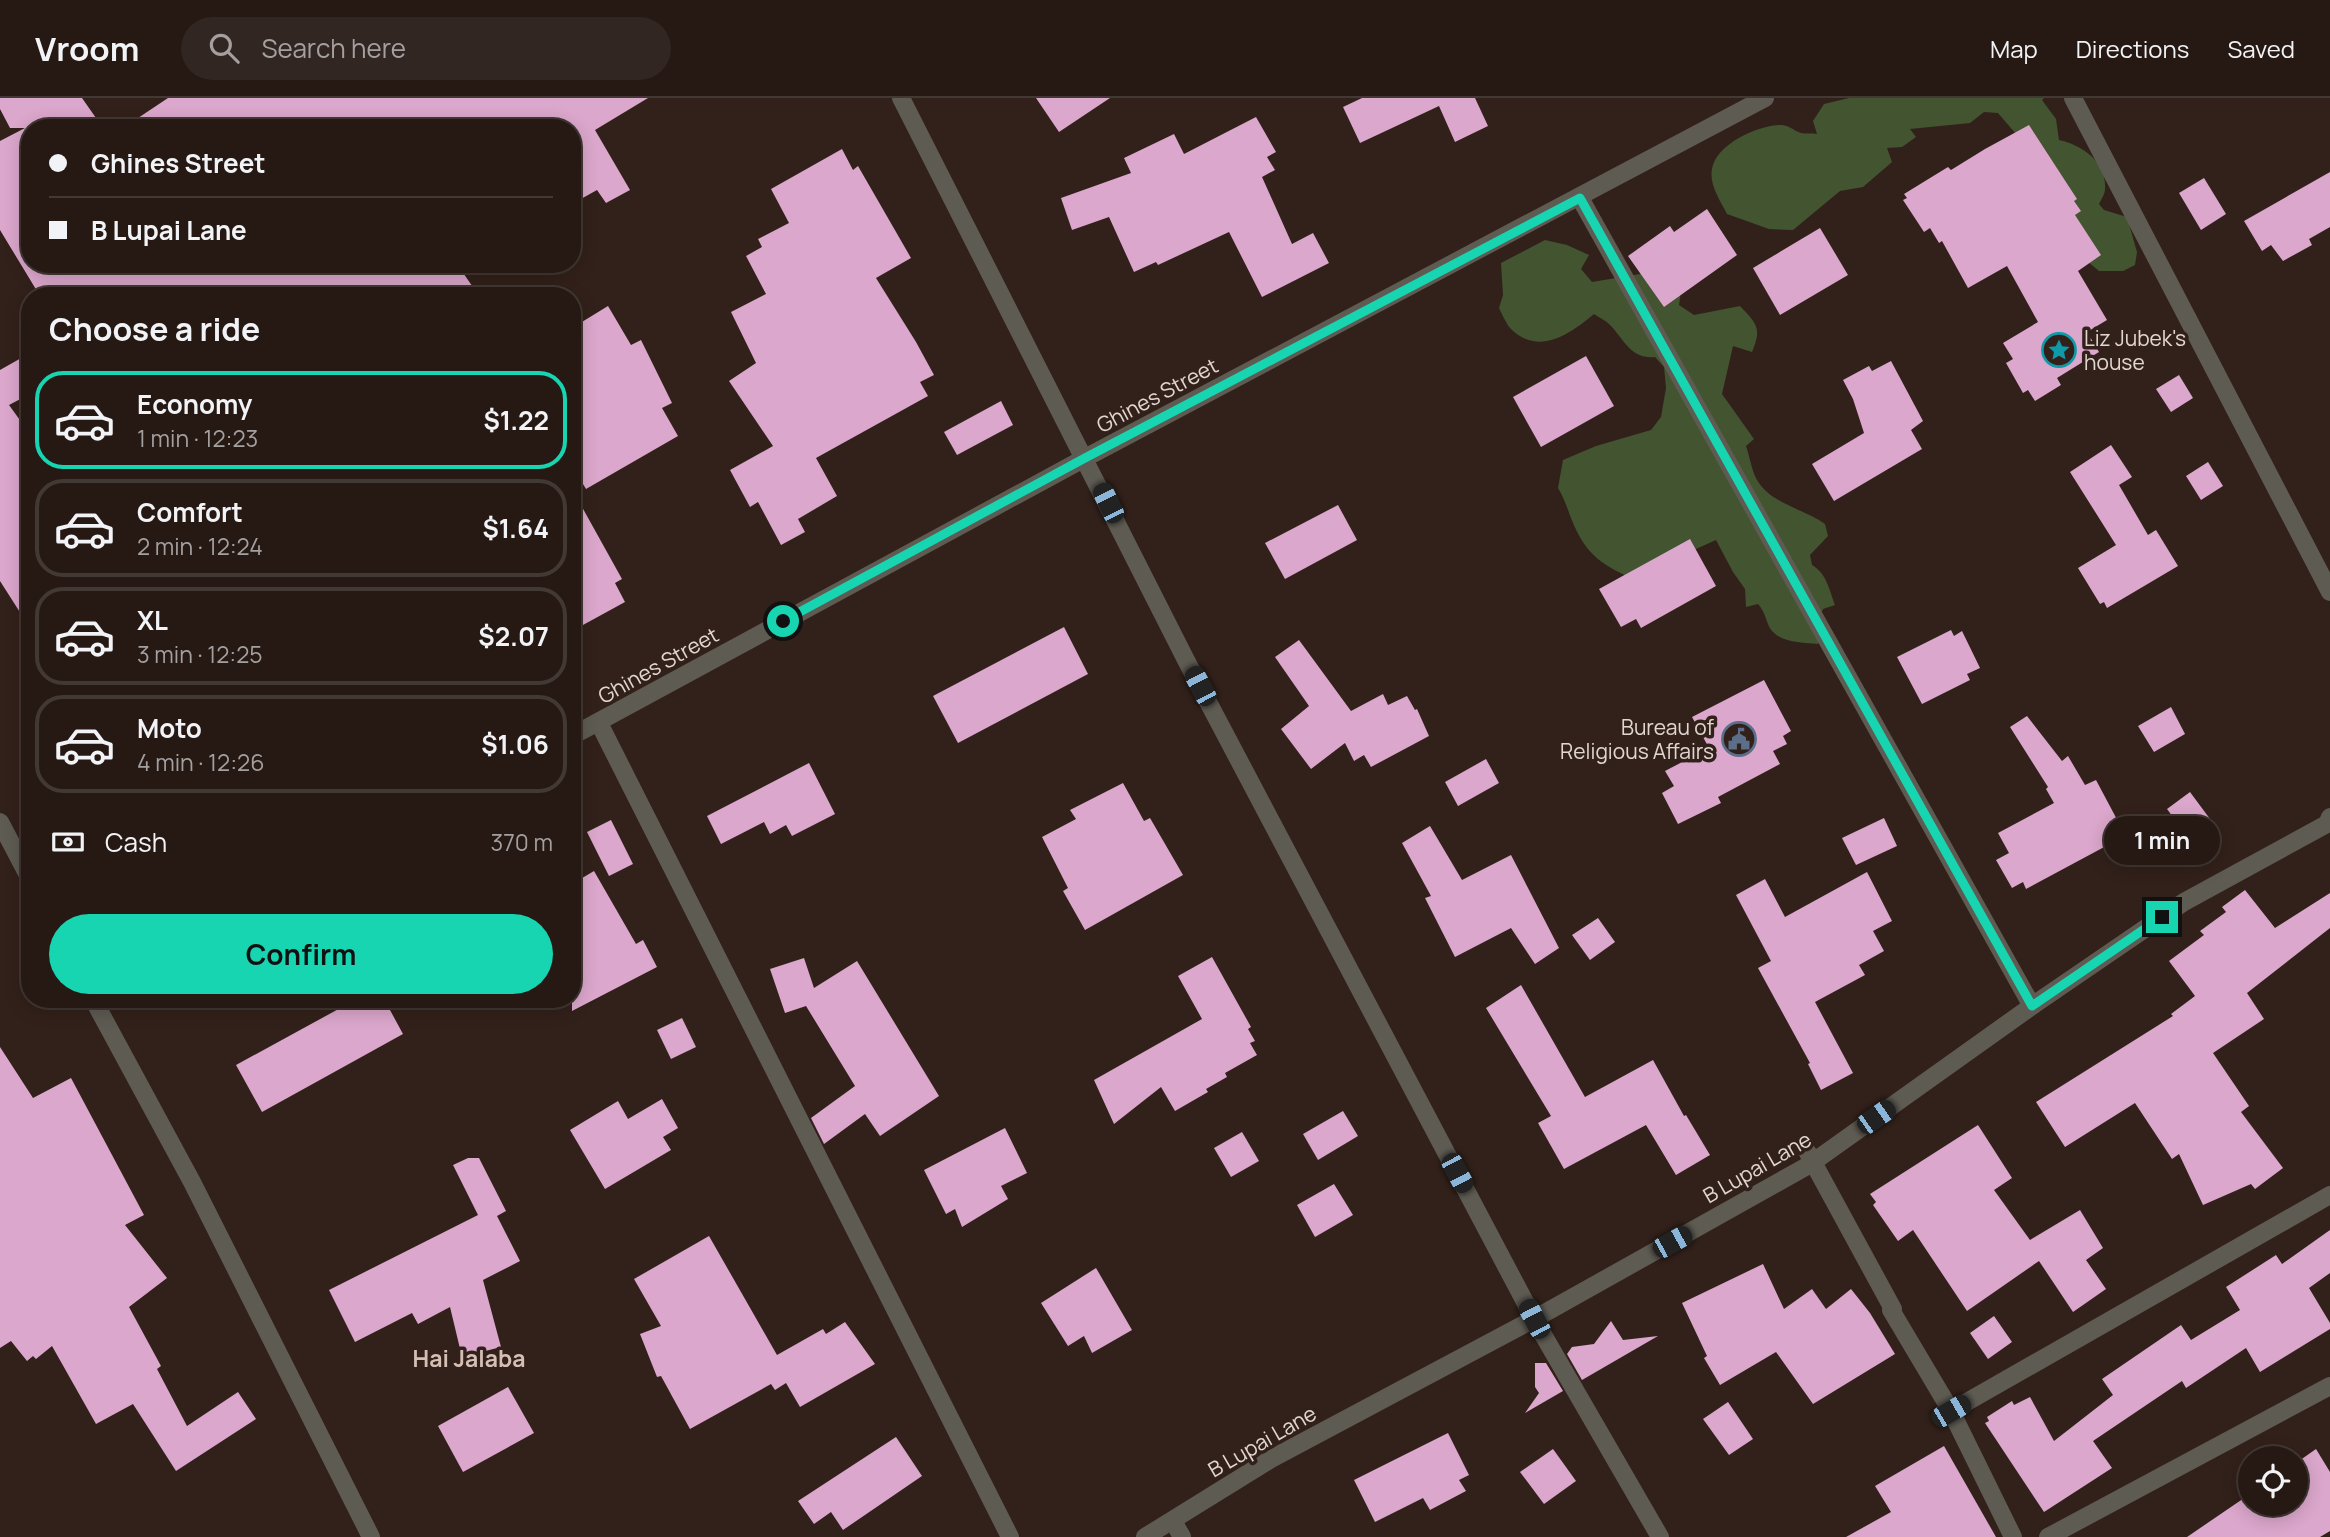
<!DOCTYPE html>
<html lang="en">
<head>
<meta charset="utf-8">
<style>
  body { margin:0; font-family:Manrope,sans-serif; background:#322622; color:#f1f3f6; height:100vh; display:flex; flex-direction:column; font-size:26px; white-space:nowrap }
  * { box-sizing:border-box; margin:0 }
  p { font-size:23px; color:#a4a0a0 }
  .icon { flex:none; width:38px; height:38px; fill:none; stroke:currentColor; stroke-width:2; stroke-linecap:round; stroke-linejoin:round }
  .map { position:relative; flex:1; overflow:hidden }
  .sheet { position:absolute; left:21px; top:189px; width:560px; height:721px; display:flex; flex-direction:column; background:#261914; border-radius:28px; box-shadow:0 4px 18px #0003,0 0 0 2px #423834 }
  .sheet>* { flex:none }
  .guide { position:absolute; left:21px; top:21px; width:560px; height:154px; border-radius:28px; box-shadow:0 4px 18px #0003,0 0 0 2px #423834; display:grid; align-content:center; height:154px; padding:0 28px; background:#261914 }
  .buttons { position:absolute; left:2238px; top:1348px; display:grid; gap:14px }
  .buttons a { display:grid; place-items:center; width:70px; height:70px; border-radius:50%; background:#261914; box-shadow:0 4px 18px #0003,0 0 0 2px #423834; font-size:35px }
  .end { position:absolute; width:32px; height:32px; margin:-16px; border:9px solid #18d5b2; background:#111; box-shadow:0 0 0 4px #111 }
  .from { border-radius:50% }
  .bubble { position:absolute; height:49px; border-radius:24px; background:#261914; box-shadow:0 4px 18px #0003,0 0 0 2px #423834; font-size:23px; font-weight:700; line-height:49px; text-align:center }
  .car { position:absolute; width:21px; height:42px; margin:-21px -10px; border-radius:9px; box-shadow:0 0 5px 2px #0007; background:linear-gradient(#222 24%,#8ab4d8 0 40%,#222 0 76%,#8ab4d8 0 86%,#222 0) }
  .guide b { display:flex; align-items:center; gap:24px; height:66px; font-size:26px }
  .guide b+b { border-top:2px solid #423834 }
  .guide i { width:18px; height:18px; background:#f1f3f6 }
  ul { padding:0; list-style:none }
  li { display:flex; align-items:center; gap:21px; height:98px; margin:0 14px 10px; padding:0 14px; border:4px solid #423834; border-radius:28px }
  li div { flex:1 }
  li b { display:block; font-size:26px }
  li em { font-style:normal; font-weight:700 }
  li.active { border-color:#18d5b2 }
  li>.icon { width:63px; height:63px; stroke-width:1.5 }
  h2 { padding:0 28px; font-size:32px; line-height:84px }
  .pay { display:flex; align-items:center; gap:18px; height:77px; padding:0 28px; font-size:26px }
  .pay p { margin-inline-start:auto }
  .action { display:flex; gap:14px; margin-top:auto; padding:14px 28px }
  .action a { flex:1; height:80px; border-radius:42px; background:#18d5b2; color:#111; font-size:28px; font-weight:700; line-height:80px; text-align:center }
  header { display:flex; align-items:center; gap:42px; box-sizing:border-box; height:98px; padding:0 35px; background:#261914; border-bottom:2px solid #423834 }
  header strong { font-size:33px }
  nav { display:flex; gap:38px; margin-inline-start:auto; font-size:24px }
  .search { width:490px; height:63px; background:#322622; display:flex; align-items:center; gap:18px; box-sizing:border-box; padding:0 24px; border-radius:38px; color:#a4a0a0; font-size:26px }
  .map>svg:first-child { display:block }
  .green { fill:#435430 }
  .building { fill:#dba7cc }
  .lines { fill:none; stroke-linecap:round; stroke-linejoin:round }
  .minor { stroke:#5e5b53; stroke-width:18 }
  .route { stroke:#18d5b2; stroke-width:9 }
  .labels { text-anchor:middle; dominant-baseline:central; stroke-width:7; stroke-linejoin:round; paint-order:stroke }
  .poi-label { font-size:21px; fill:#e2d6d1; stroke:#32211a; text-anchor:start }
  .street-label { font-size:21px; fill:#e2d6d1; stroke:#32211a }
  .neighbourhood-label { font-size:23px; font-weight:bold; fill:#d5beb4; stroke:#32211a }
</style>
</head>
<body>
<header>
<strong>Vroom</strong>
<div class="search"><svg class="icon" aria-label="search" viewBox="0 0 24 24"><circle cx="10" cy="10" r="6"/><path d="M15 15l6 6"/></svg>Search here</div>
<nav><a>Map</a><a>Directions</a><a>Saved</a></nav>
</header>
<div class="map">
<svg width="2330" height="1439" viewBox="0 0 2330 1439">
  <rect width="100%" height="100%" fill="#32211a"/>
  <!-- green -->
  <g class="green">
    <path d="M1849,0h195l-2,2 14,19 3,21c23,5 48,22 46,49 0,5 -4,11 -6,15l5,6 23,7 10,35 -2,13 -12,6h-24l-12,-10 -71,-127 -18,-21 -14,-1 -14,11 -60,6 6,8 -14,10 -15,1 5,14 -29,25 -23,4 -47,39 -24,-1 -42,-15c-7,-14 -18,-29 -15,-45 4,-25 46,-44 69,-44 8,0 13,6 20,8 5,1 11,0 16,1l-4,-13 11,-17z"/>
    <path d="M1545,142l22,5 22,10 -8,14 11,13 60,-10 29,19 -2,14 15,10 46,-9c17,18 22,22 12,46l-19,-6 -11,48 32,45 -8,7c4,11 6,28 13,37 14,21 47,27 66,41l3,12 -18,19 2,10c15,9 17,24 23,40l-12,4 -6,15 7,12 -6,8c-17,-2 -43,-1 -50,-20 -3,-8 -4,-13 -10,-20l-12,3 -1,-18 -12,-17 -17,-32 -20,9 -9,9 -47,24c-36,-16 -54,-25 -69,-64 -4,-11 -7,-20 -13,-30l5,-28 33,-14 55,-16 10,-13 5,-29 -2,-21 -9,-10c-23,2 -29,-14 -43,-30 -5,-6 -12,-9 -18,-13 -24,20 -56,43 -84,14 -4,-5 -8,-14 -11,-20l4,-13 -2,-32z"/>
  </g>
  <!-- building -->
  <g class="building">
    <path d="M0,0h82l21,30h-73v136h427l22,32h-439l-40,-66v-89l25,-13h-15l-10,-19z"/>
    <path d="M168,0h480l-53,32 35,60 -24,13 -9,-13 -25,14v-76h-449z"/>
    <path d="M1036,0h74l-51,34z"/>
    <path d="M1362,0h113l13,28 -33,16 -16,-36 -79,37 -17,-36z"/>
    <path d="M1256,19l20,35 -9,5 8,13 -13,7 30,67 21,-11 16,30 -67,34 -33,-65 -71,33 -2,-3 -22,10 -25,-55 -37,13 -11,-32 70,-25 -7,-15 50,-24 10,20z"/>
    <path d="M2029,27l48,74 -3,2 7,10 -6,4 26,40 -23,16 29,49 -20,12 12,20 -42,26 4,7 -26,16 -7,-11 -5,3 -17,-30 7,-4 -10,-16 35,-21 -31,-56 -39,22 -26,-47 -3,2 -9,-15 -6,4 -21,-32 4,-2 -3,-4 44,-27 3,3 34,-21z"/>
    <path d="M842,51l11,21 5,-4 53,92 -35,20 40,64 18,33 -14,7 8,14 -112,62 21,38 -39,23 7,13 -24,13 -23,-43 -8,5 -20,-37 43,-24 -44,-65 27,-18 -25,-51 35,-18 -20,-38 16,-9 -4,-8 31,-16 -18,-34z"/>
    <path d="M2330,74v55l-21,12 3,6 -29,16 -12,-16 -9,6 -18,-30z"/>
    <path d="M2204,80l22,36 -25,16 -22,-37z"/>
    <path d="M1707,111l30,46 -73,52 -36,-51 42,-30 4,6z"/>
    <path d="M1820,130l28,47 -68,40 -27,-47z"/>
    <path d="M608,208l23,39 10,-5 31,63 -10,5 16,28 -92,53 -14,-23v-138z"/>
    <path d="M30,255v41l-21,11 21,29v194l-30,-47v-211z"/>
    <path d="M1586,258l28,50 -73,41 -28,-50z"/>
    <path d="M1891,263l32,60 -12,9 11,19 -88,52 -22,-37 52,-31 -11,-34 -10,-19 26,-14 3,5z"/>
    <path d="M2179,277l14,23 -22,14 -15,-23z"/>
    <path d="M1001,303l12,24 -56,30 -13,-23z"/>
    <path d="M2111,347l21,32 -13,8 29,50 8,-5 22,36 -71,42 -3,-6 -4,2 -22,-36 38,-23 -46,-73z"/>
    <path d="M2208,364l15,24 -22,14 -15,-24z"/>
    <path d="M572,391l50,90 -7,4 10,19 -53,29z"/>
    <path d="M1338,407l19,35 -72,39 -20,-36z"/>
    <path d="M1690,441l26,47 -75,42 -5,-9 -15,8 -22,-38z"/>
    <path d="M1064,529l24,47 -130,69 -25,-47z"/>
    <path d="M1951,532l3,6 8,-5 18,37 -13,6 3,6 -48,24 -25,-47z"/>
    <path d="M1299,542l52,71 32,-17 5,11 19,-9 8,14 2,-1 12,27 -58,31 -7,-12 -10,6 -9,-18 -34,26 -30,-40 28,-23 -34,-49z"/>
    <path d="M1764,582l27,51 -8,5 4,8 -14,7 7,13 -62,33 3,6 -43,21 -16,-31 12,-7 -9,-15 44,-23 -17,-31z"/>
    <path d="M2171,609l14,27 -31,18 -16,-26z"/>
    <path d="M2027,618l35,45 6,-5 17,29 11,-5 25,47v11l-95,51 -3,-7 -11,6 -16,-28 13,-7 -11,-20 56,-30 -8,-14 2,-2 -38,-60z"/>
    <path d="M1486,661l13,24 -41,23 -13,-24z"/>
    <path d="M809,665l26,51 -43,22 -6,-11 -16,9 -6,-12 -43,22 -14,-28z"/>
    <path d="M1123,685l21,38 6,-3 33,57 -98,55 -22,-39 5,-3 -26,-51 34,-18 -6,-9z"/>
    <path d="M2190,694l23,31 -23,17 -23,-31z"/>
    <path d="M1884,720l13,28 -41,19 -14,-27z"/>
    <path d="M611,722l22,44 -24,12 -22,-44z"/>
    <path d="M1430,728l32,54 49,-25 48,93 -24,16 -24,-36 -56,29 -30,-59 6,-2 -29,-53z"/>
    <path d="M594,773l42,73 7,-4 14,27 -85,44v-127z"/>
    <path d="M1867,774l25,49 -19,10 11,20 -25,14 6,10 -50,27 38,71 -32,17 -13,-26 2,-1 -52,-95 13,-7 -35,-66 29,-16 20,38z"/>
    <path d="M2245,792l30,38 55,-35v35l-83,65 17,26 -51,34 36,53 -8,6 42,56 -28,21 -4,-5 -48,21 -24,-51 -7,5 -37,-56 -70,44 -29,-45 137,-86 -2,-2 24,-18 -26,-35 35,-26 -4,-4 26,-19 -4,-5z"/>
    <path d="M1598,820l17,24 -25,18 -18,-25z"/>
    <path d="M1212,859l39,70 -3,2 7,12 -5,2 7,12 -32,18 2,4 -21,12 2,3 -33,19 -14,-24 -47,37 -20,-44 108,-61 -24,-43z"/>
    <path d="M804,860l10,30 43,-27 82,135 -59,40 -15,-22 -41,30 -13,-26 44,-32 -49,-80 -21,7 -15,-44z"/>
    <path d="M1521,887l64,112 68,-37 31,56 2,-1 24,40 -34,20 -30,-50 -82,44 -26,-46 13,-7 -65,-108z"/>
    <path d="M365,901h19l19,35 -141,78 -26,-47 108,-59 2,4z"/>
    <path d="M682,920l14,29 -25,12 -14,-29z"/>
    <path d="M0,949l33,51 38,-20 73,137 -19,10 42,53 -38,29 32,59 -4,3 30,57 51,-34 18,27 -80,52 -43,-67 -37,20 -44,-78 -16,13 -3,-3 -6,5 -16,-20 -11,7z"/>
    <path d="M662,1001l16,29 -15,9 8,13 -66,39 -35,-59 48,-29 10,18z"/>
    <path d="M1343,1013l15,25 -40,24 -15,-26z"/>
    <path d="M1978,1027l34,53 -18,12 36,50 50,-30 23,38 -17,12 20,29 -33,23 -34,-51 -72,50 -54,-81 -15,11 -25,-36 3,-3 -6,-8z"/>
    <path d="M1005,1030l22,45 -26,13 7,13 -46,28 -7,-18 -9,5 -22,-44z"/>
    <path d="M1242,1034l17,29 -28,16 -17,-29z"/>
    <path d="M468,1060h11l27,53 -9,5 23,45 -37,19 18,67 -39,10 -12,-50 -32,17 -6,-11 -57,29 -26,-52 149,-75 -25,-50z"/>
    <path d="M1334,1086l19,31 -38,22 -18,-32z"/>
    <path d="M2330,1132v43l-21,15 21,35v6l-70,43 -14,-24 -60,40 -4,-7 -89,60 19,27 -68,44 -59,-89 4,-2 -2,-4 25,-16 2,4 16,-8 24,44 59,-46 -11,-16 79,-54 10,15 49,-30 -14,-23 50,-32 6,9z"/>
    <path d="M709,1138l68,119 46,-26 3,5 19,-12 30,42 -75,43 -14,-24 -11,7 -4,-6 -81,45 -29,-53 -4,1 -17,-43 21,-8 -27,-47z"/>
    <path d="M1763,1166l21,45 28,-20 14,20 25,-20 19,24 25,41 -82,50 -37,-52 -56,33 -16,-27 3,-2 -25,-53z"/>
    <path d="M1096,1170l36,62 -40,23 -8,-17 -16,10 -27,-43z"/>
    <path d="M1994,1218l18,26 -24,17 -18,-26z"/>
    <path d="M1611,1223l12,19 35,-4 -76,44 -15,-26 5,-7 22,-3z"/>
    <path d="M1535,1265h11l17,28 -38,22 14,-20 -4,-6z"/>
    <path d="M508,1289l26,46 -71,39 -25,-46z"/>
    <path d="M1728,1304l25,37 -24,16 -26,-36z"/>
    <path d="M1448,1335l21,42 -10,5 7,11 -36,19 -7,-12 -48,24 -21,-42z"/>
    <path d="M896,1339l26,39 -79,54 -12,-18 -17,12 -16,-23z"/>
    <path d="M1944,1348l52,91h-150l45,-25 -16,-26z"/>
    <path d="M1553,1351l23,32 -32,23 -24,-32z"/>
    <path d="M2316,1351l14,23v59l-10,6h-133l63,-43v9h46v-40z"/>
  </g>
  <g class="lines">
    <!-- minor -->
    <g class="minor">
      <path d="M901,0l286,564 347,657 126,218"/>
      <path d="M2073,0l257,494"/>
      <path d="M1580,100l452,808"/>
      <path d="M599,625l411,814"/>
      <path d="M572,638l513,-278 680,-360"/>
      <path d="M0,724l30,57"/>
      <path d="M93,901l99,183 179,355"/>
      <path d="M1808,1055l85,156 -2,1 60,101 62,126"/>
      <path d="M1951,1313l379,-216"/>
      <path d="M1173,1423l9,16"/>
      <path d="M1145,1439l126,-78 263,-140 275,-154 223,-159 152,-104 143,-78 3,-7"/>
      <path d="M2048,1439l282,-151"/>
    </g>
  </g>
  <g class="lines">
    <!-- route -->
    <path class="route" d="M783,523l302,-163 495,-260 452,808 130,-89"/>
  </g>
  <!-- icons -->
  <defs>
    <g id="sight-ring" transform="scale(1.75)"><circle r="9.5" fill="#32211a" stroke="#0f9aa8" stroke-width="1.5"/><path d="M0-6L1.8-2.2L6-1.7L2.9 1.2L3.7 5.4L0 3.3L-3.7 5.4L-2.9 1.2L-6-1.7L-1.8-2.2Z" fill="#0f9aa8"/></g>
    <g id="civic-ring" transform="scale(1.75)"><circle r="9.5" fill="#32211a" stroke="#5c6f8a" stroke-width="1.5"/><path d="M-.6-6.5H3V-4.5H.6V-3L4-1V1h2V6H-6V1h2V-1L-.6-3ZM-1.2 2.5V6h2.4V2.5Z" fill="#5c6f8a"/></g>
  </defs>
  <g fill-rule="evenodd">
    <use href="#sight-ring" x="2059" y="252"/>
    <use href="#civic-ring" x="1739" y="641"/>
  </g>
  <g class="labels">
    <!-- poi labels -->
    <g class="poi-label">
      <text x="2084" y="240">Liz Jubek's<tspan x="2084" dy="24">house</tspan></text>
      <text x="1714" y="629" text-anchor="end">Bureau of<tspan x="1714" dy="24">Religious Affairs</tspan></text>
    </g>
    <!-- street labels -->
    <g class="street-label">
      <text transform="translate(1157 297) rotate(-28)">Ghines Street</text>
      <text transform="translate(658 567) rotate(-29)">Ghines Street</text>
      <text transform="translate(1757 1069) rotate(-30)">B Lupai Lane</text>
      <text transform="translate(1262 1343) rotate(-30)">B Lupai Lane</text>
    </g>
    <!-- neighbourhood labels -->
    <g class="neighbourhood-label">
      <text x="469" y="1260">Hai Jalaba</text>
    </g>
  </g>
</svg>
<div class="buttons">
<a><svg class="icon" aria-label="locate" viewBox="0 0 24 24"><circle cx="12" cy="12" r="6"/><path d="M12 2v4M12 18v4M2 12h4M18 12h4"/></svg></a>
</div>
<i class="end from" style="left:783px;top:523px"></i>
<i class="end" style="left:2162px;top:819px"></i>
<div class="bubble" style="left:2104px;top:718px;width:116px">1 min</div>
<i class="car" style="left:1108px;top:405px;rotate:334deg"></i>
<i class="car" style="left:1200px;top:588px;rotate:332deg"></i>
<i class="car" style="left:1876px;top:1019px;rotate:55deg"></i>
<i class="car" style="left:1457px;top:1075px;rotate:152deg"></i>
<i class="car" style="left:1672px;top:1144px;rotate:61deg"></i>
<i class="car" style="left:1534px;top:1221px;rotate:332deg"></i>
<i class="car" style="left:1951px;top:1313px;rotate:60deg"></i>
<div class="guide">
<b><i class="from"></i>Ghines Street</b>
<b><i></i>B Lupai Lane</b>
</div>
<section class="sheet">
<h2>Choose a ride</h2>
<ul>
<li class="active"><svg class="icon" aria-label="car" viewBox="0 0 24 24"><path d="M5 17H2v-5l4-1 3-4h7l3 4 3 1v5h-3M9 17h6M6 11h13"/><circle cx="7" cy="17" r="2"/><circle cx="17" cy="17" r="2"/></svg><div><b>Economy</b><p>1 min · 12:23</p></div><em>$1.22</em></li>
<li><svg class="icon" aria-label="car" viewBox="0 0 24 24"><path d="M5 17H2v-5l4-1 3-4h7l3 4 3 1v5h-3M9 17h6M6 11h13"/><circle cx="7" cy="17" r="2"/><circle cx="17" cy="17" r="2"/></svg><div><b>Comfort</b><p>2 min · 12:24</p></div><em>$1.64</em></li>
<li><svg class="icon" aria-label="car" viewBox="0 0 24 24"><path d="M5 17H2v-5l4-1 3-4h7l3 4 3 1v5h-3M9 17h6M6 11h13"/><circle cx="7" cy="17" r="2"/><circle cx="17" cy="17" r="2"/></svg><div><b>XL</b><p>3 min · 12:25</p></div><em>$2.07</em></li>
<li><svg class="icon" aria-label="car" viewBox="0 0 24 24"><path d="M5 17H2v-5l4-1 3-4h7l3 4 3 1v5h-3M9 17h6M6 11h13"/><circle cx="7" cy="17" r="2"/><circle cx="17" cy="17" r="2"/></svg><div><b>Moto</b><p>4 min · 12:26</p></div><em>$1.06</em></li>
</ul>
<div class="pay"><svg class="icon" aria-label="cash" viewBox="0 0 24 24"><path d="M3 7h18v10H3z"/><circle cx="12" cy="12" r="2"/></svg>Cash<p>370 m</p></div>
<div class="action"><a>Confirm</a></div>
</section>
</div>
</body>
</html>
